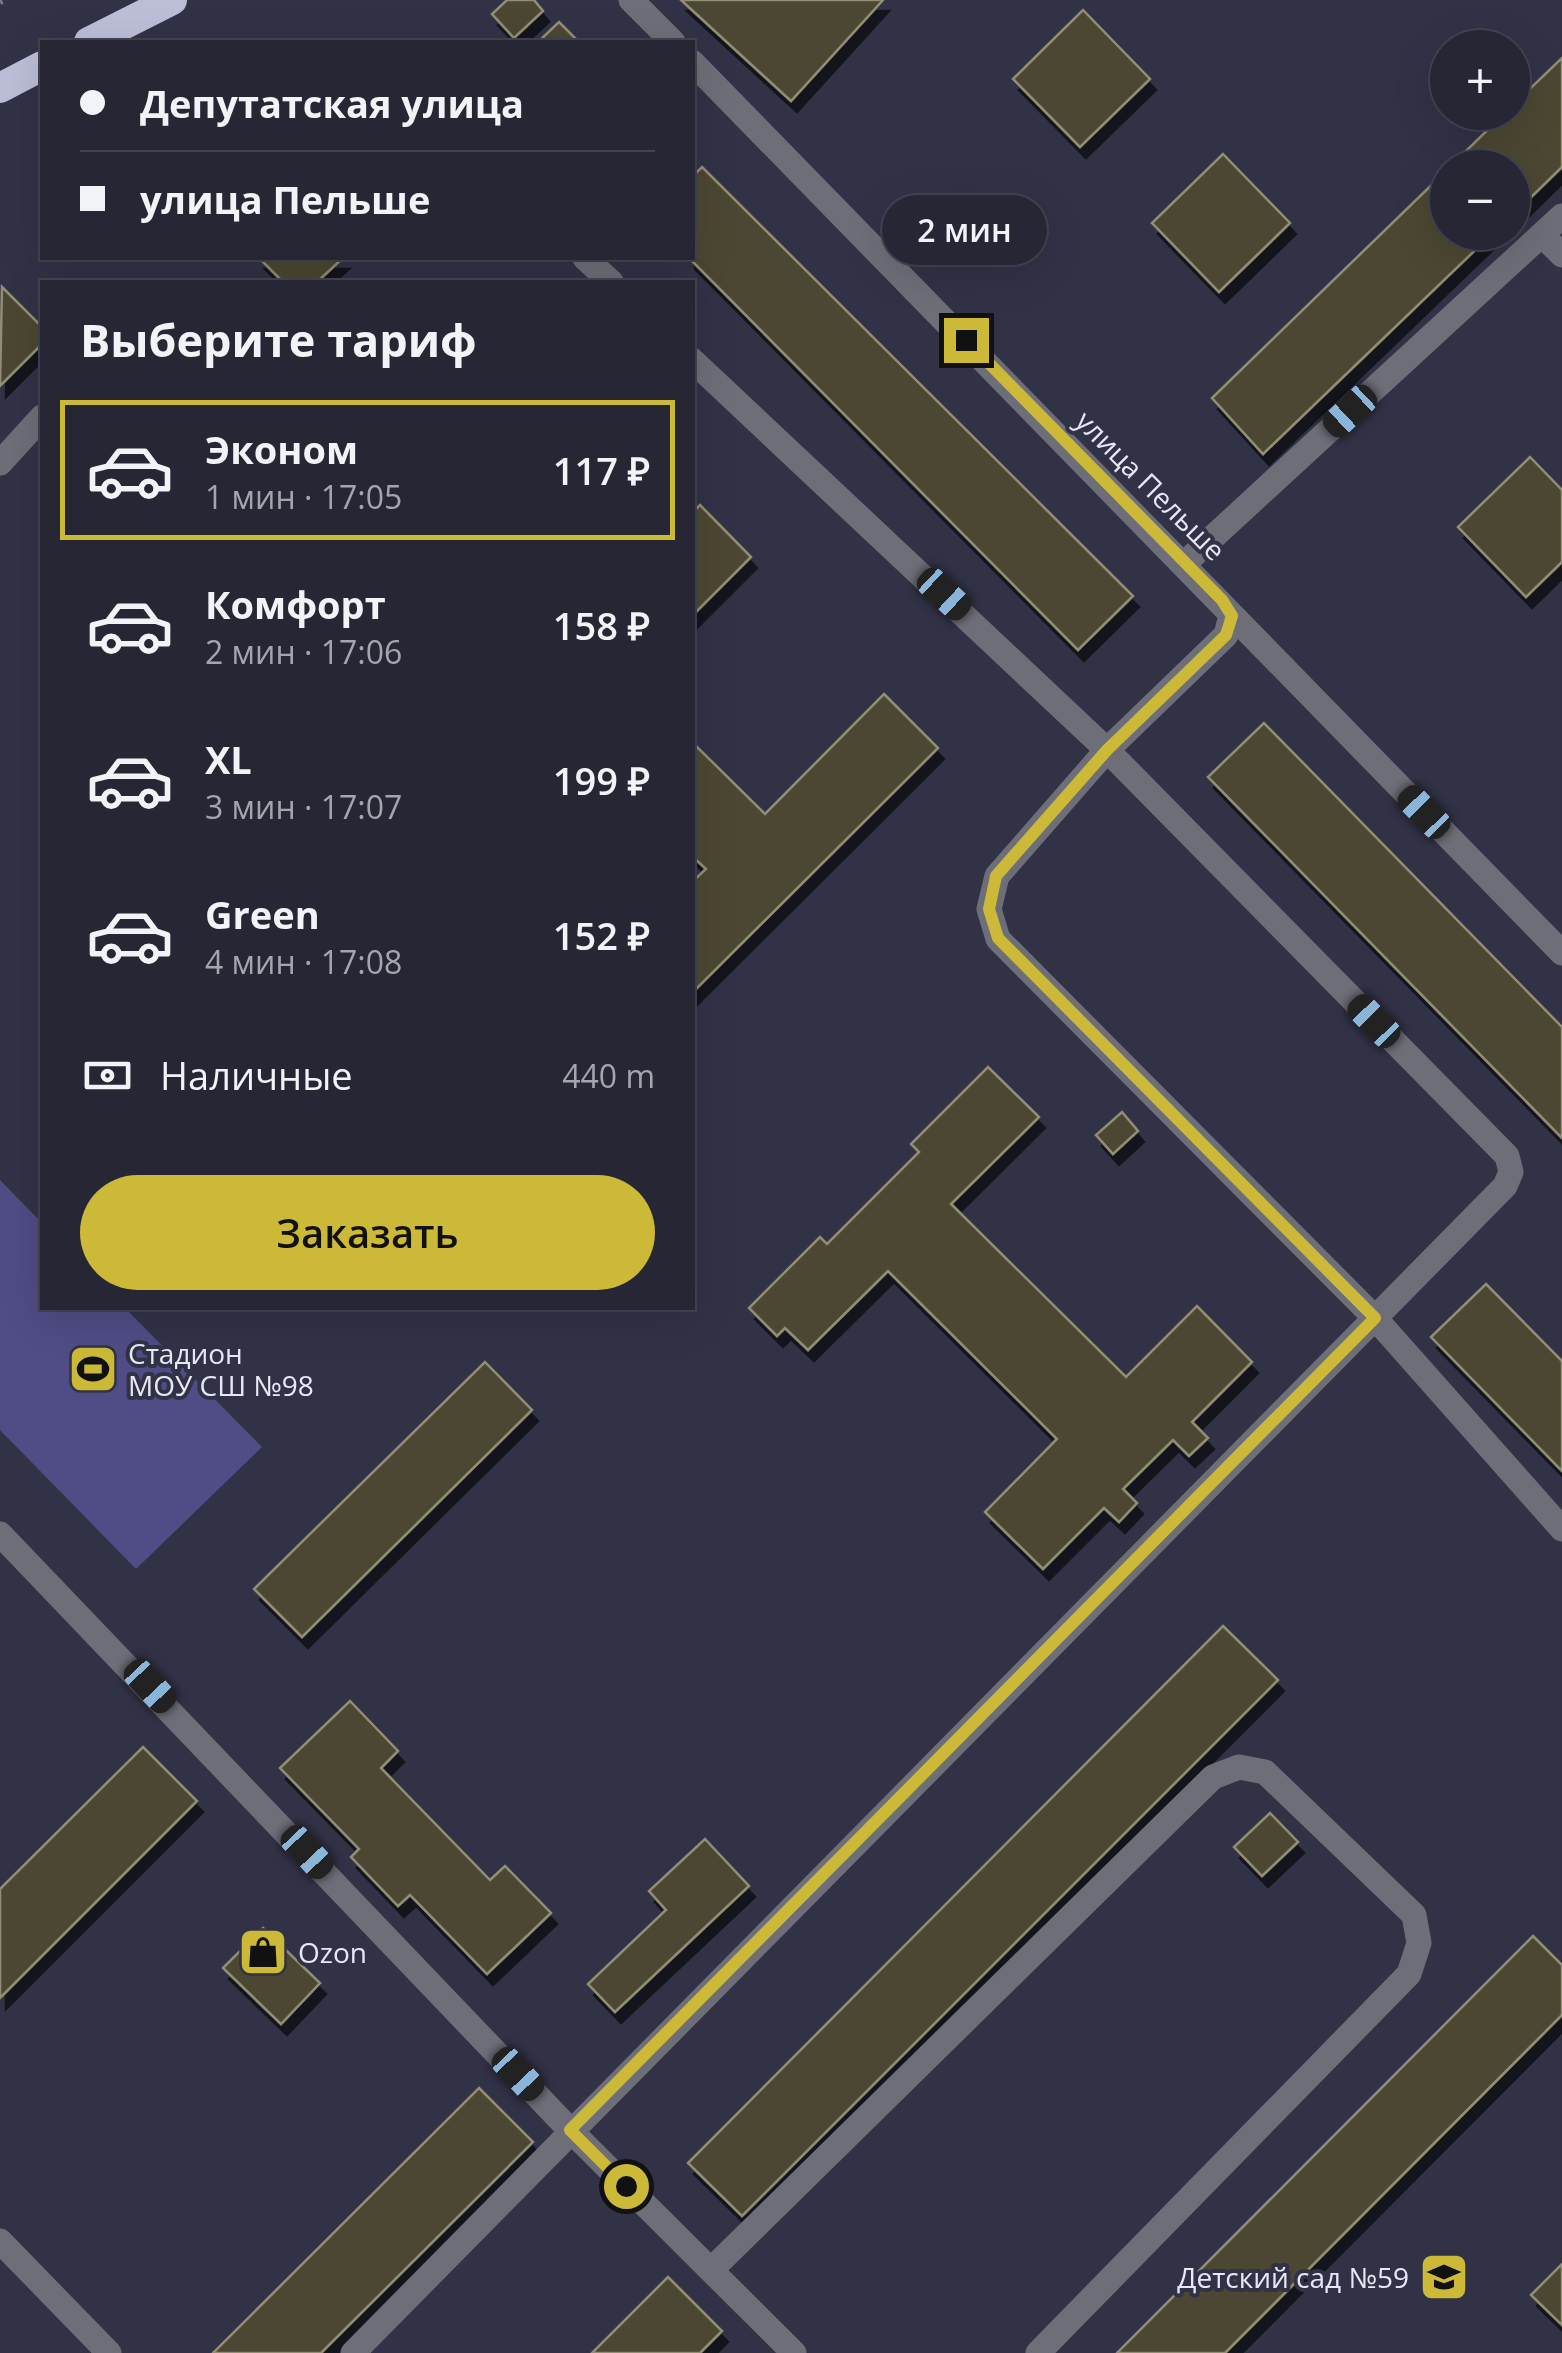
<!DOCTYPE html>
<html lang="ru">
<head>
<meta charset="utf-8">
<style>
  body { margin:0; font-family:"Open Sans",sans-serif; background:#2e2e3d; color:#f1f3f6; height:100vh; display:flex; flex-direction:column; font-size:38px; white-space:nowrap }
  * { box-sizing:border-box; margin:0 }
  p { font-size:32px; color:#a4a5ad }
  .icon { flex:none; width:55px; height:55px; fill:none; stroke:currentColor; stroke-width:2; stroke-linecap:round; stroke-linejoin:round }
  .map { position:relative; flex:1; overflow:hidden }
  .panel { position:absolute; left:40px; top:280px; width:655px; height:1030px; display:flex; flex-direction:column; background:#262635; border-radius:0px; box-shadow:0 10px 40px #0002,0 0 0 2px #424350 }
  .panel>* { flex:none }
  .banner { position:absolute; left:40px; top:40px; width:655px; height:220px; border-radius:0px; box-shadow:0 10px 40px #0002,0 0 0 2px #424350; display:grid; align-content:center; height:220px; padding:0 40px; background:#262635 }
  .buttons { position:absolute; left:1430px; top:30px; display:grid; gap:20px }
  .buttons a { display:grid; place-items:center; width:100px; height:100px; border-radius:50%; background:#262635; box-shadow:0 10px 40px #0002,0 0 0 2px #424350; font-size:50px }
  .end { position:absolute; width:45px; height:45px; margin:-22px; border:12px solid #ccb938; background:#111; box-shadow:0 0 0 5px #111 }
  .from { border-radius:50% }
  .bubble { position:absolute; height:70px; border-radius:35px; background:#262635; box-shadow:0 10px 40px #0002,0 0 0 2px #424350; font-size:32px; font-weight:600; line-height:70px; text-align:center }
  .car { position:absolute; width:30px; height:60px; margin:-30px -15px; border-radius:12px; box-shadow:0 0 8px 2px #0007; background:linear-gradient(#222 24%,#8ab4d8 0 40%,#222 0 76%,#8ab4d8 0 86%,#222 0) }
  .banner b { display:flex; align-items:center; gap:35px; height:95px; font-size:38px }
  .banner b+b { border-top:2px solid #424350 }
  .banner i { width:25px; height:25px; background:#f1f3f6 }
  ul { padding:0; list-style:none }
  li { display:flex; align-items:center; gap:30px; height:140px; margin:0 20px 15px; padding:0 20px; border:5px solid transparent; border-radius:0px }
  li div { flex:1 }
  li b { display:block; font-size:38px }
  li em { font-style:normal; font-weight:600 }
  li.active { border-color:#ccb938 }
  li>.icon { width:90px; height:90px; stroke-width:1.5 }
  h2 { padding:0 40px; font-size:45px; line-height:120px }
  .pay { display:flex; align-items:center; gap:25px; height:110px; padding:0 40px; font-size:38px }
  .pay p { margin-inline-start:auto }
  .button { display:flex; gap:20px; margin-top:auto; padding:20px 40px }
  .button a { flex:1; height:115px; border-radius:60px; background:#ccb938; color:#111; font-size:40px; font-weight:600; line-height:115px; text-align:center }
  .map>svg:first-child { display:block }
  .green { fill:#504c85 }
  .building { fill:#4b4731; stroke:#918e75; stroke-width:2.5; filter:url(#shadow) }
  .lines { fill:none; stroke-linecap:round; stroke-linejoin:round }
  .path { stroke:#7a7a8c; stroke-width:6; stroke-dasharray:2.5 8; stroke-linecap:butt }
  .minor { stroke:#6e6e79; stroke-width:25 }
  .highway { stroke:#bcbdd7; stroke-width:30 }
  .route { stroke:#ccb938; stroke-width:12 }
  .labels { text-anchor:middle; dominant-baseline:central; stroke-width:8; stroke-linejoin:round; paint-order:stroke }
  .street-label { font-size:28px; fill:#e7e8f5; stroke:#323247 }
  .poi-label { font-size:28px; fill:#e7e8f5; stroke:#323247; text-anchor:start }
</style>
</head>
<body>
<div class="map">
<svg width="1562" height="2353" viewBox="0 0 1562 2353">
  <defs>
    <filter id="shadow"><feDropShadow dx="6" dy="11" stdDeviation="0" flood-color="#0009"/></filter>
  </defs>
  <rect width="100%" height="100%" fill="#323247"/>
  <!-- green -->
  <path class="green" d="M0,1180l42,43v85h83l137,139 -126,122 -136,-139z"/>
  <!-- building -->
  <g class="building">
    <path d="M507,0h27l9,11 -29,27 -22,-24z"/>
    <path d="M681,0h202l-92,101z"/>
    <path d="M1083,10l67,69 -70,68 -67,-68z"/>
    <path d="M559,22l20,20h-41z"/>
    <path d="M1562,58v109l-40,39 -10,-9v-29h-28l-17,-18 39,-38h6v-6z"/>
    <path d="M1467,150l17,18h-35z"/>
    <path d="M1223,154l67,69 -71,69 -67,-69z"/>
    <path d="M702,167l431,429 -55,54 -389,-392 3,-81z"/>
    <path d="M1448,169v63h46l-231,222 -51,-56z"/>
    <path d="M259,258h84l-26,24h-34z"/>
    <path d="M2,287l37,37 3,-3v23l-42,42z"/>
    <path d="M1530,457l32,33v72l-36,35 -68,-70z"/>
    <path d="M700,505l51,52 -59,59v-103z"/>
    <path d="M884,694l54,54 -246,245v-111l14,-13 -14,-13v-114l73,72z"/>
    <path d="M1264,723l298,304v111l-354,-361z"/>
    <path d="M988,1067l51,50 -88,87 175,173 71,-71 55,56 -60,60 16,16 -19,18 -16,-16 -50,49 14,14 -18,19 -15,-14 -61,61 -58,-57 72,-73 -169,-168 -80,79 -23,-22 -8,8 -28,-28 71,-71 7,7 92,-92 -8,-8z"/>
    <path d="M1122,1112l16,19 -25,23 -17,-19z"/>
    <path d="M1486,1284l76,77v110l-131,-134z"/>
    <path d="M485,1362l47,48 -230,227 -48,-48z"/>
    <path d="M1223,1626l55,54 -536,536 -54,-53z"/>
    <path d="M350,1701l48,50 -17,17 109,112 15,-14 46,47 -64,61 -77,-79 -12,11 -47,-49 8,-8 -79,-81z"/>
    <path d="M143,1747l54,54 -197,197v-109z"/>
    <path d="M1270,1813l28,29 -36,34 -28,-29z"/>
    <path d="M705,1839l44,47 -134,126 -27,-28 78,-74 -17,-19z"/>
    <path d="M263,1928l57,55 -39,41 -58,-56z"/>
    <path d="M1533,1936l29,29v50l-337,338h-108z"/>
    <path d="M479,2088l54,54 -212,211h-108z"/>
    <path d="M1562,2264v61l-31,-30z"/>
    <path d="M668,2277l54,54 -22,22h-108z"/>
  </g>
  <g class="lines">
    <!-- path -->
    <path class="path" d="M0,2l5,-2"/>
    <!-- minor -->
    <g class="minor">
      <path d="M631,0l42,42"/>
      <path d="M692,62l870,891"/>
      <path d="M1542,235l20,20"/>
      <path d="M585,258l26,24"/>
      <path d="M692,360l415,390 119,-115 5,-19"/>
      <path d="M0,463l42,-46"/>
      <path d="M1186,562l376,-346"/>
      <path d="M1107,750l400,406 4,16 -6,14 -130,132 -377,-379 -9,-30 8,-33z"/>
      <path d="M0,1534l570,596 224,223"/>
      <path d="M0,2241l109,112"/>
      <path d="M711,2270l502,-493 26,-10 26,5 149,143 5,28 -10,31 -371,379"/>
      <path d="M353,2353l1022,-1035 187,211"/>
    </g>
    <!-- highway -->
    <g class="highway">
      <path d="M89,42l83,-42"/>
      <path d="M0,88l42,-22"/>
    </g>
  </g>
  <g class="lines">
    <!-- route -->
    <path class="route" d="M626,2186l-56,-56 805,-812 -377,-380 -9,-29 7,-33 111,-126 119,-115 6,-19 -10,-16 -256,-260"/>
  </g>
  <!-- icons -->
  <defs>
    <g id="stadium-square" transform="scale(2.5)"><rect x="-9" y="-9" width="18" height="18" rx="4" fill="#ccb938" stroke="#323247"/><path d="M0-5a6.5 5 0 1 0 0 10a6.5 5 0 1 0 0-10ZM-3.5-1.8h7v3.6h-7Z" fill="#111"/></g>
    <g id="shop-square" transform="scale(2.5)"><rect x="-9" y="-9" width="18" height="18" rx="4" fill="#ccb938" stroke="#323247"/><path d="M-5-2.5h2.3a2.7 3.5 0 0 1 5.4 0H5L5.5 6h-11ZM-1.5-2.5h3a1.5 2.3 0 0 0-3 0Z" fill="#111"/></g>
    <g id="school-square" transform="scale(2.5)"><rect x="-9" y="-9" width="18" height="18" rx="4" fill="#ccb938" stroke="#323247"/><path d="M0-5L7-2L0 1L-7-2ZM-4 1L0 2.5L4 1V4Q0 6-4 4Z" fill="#111"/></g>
  </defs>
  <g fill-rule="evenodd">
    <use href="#stadium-square" x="93" y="1369"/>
    <use href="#shop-square" x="263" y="1952"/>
    <use href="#school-square" x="1444" y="2277"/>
  </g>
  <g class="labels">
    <!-- street labels -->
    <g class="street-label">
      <text transform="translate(1151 485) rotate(45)">улица Пельше</text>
    </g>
    <!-- poi labels -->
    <g class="poi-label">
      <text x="128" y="1353">Стадион<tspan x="128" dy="32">МОУ СШ №98</tspan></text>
      <text x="298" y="1952">Ozon</text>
      <text x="1409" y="2277" text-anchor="end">Детский сад №59</text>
    </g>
  </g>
</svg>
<div class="buttons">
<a>+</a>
<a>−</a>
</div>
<i class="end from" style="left:626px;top:2186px"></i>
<i class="end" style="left:966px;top:340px"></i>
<div class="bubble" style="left:882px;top:195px;width:165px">2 мин</div>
<i class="car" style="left:1350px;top:411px;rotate:227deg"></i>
<i class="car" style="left:944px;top:594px;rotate:133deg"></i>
<i class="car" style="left:1424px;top:812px;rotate:316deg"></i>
<i class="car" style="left:1374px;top:1021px;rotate:316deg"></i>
<i class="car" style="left:150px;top:1686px;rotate:137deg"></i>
<i class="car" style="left:307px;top:1852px;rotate:137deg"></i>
<i class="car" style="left:518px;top:2074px;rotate:137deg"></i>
<div class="banner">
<b><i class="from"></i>Депутатская улица</b>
<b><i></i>улица Пельше</b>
</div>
<section class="panel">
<h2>Выберите тариф</h2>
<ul>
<li class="active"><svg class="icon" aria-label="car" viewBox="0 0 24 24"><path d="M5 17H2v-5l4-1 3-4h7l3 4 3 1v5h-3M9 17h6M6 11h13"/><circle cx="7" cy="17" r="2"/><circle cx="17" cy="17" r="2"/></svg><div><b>Эконом</b><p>1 мин · 17:05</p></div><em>117 ₽</em></li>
<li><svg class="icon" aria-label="car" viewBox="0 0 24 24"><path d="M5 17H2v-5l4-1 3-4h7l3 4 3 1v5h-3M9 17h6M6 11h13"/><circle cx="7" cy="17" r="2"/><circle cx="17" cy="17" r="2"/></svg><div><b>Комфорт</b><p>2 мин · 17:06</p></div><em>158 ₽</em></li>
<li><svg class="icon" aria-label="car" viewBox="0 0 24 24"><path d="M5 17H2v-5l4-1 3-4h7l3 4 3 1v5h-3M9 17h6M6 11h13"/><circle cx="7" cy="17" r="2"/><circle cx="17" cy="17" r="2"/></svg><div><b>XL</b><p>3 мин · 17:07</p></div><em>199 ₽</em></li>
<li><svg class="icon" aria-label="car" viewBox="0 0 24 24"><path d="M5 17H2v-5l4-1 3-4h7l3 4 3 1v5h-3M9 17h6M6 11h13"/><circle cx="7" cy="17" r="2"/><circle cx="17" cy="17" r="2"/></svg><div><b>Green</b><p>4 мин · 17:08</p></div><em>152 ₽</em></li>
</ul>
<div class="pay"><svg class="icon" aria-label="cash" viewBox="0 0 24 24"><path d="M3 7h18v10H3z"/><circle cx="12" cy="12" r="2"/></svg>Наличные<p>440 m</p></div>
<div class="button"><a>Заказать</a></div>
</section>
</div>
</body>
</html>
